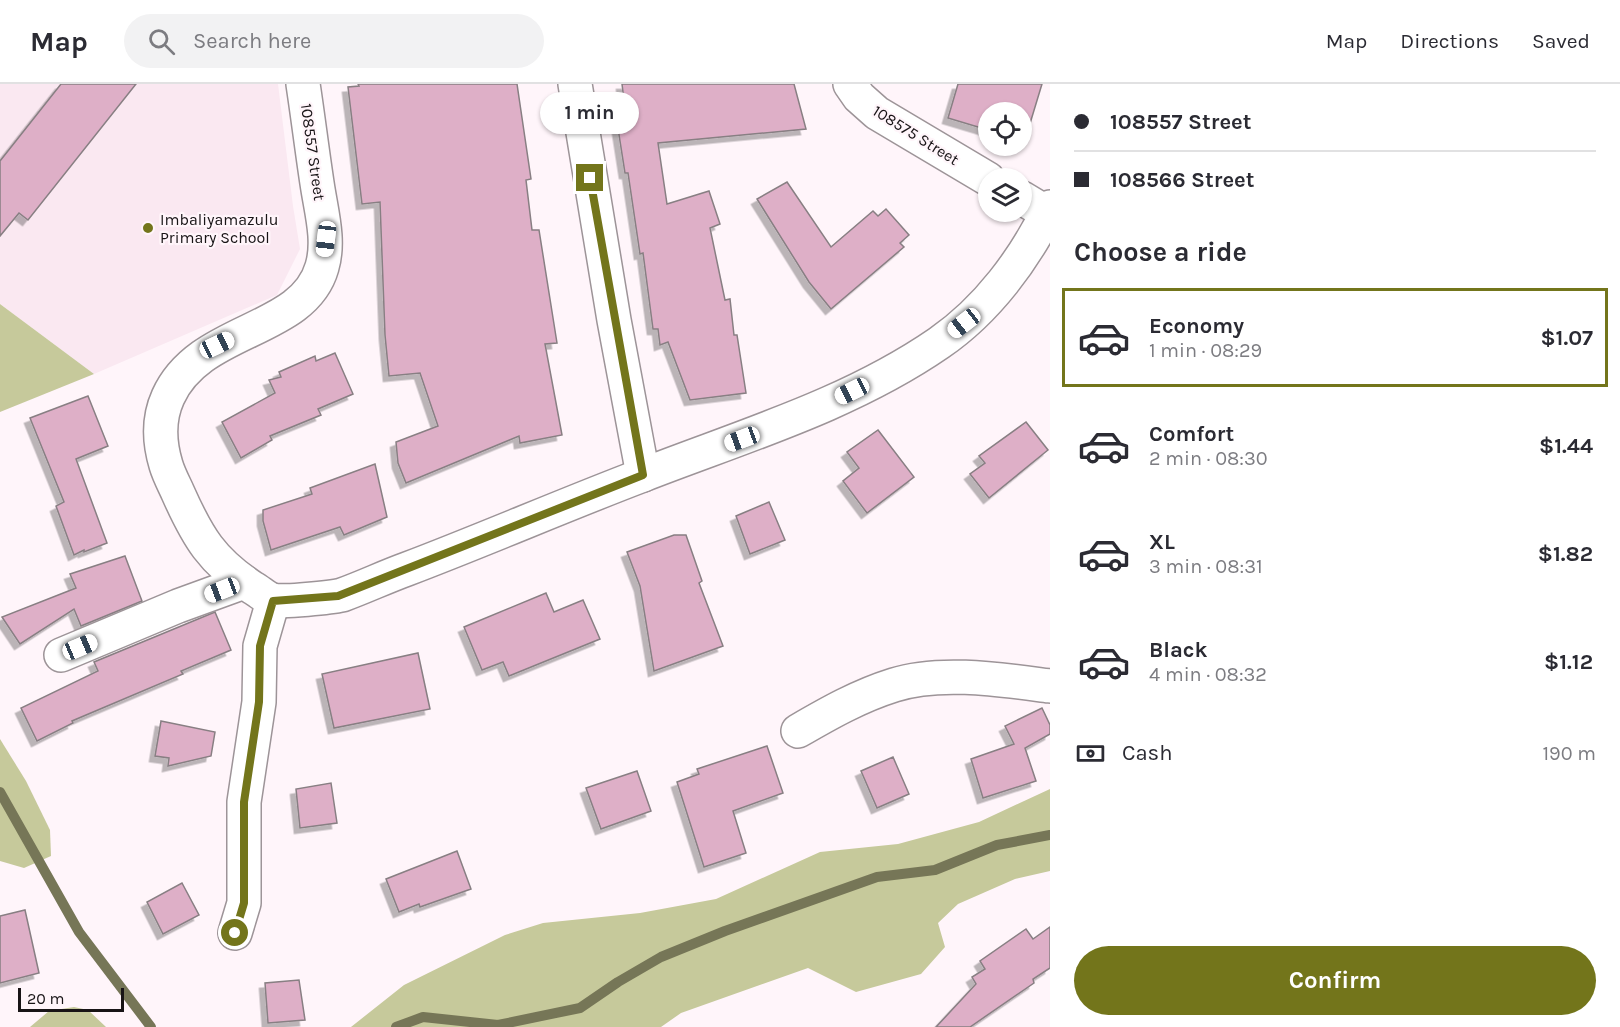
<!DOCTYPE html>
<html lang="en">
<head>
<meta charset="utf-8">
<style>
  body { margin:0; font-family:Karla,sans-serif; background:#f2f2f3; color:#2b2b33; height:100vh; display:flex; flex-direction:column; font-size:22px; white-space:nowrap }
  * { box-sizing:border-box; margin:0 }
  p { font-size:20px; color:#7c7c81 }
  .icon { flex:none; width:33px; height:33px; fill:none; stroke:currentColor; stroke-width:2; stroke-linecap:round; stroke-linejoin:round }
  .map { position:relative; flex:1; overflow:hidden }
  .panel { display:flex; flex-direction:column; background:#fff; width:570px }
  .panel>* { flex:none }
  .guide { display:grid; align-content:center; height:132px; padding:0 24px; background:#fff }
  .controls { position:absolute; left:978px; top:18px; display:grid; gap:12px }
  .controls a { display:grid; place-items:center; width:54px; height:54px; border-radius:50%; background:#fff; box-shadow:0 2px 4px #0004; font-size:30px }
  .scale { position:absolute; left:18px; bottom:15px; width:106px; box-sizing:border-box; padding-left:6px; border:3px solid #181416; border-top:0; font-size:16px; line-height:21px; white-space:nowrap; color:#181416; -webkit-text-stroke:4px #fff5fa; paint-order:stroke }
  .end { position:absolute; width:27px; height:27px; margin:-14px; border:8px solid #73751b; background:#fff; box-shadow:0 0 0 3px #fff }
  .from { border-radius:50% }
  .bubble { position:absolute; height:42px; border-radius:21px; background:#fff; box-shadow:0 2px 4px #0004; font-size:20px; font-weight:700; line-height:42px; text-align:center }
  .car { position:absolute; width:18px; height:36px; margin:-18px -9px; border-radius:8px; box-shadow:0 0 4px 2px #0007; background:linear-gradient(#fff 24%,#345 0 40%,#fff 0 76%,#345 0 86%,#fff 0) }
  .guide b { display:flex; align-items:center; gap:21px; height:57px; font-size:22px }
  .guide b+b { border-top:2px solid #e1e1e2 }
  .guide i { width:15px; height:15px; background:#2b2b33 }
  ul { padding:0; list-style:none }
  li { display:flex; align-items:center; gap:18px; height:99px; margin:0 12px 9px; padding:0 12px; border:3px solid transparent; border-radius:0px }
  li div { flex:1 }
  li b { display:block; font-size:22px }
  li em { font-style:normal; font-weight:700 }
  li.selected { border-color:#73751b }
  li>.icon { width:54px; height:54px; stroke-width:1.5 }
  h2 { padding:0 24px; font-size:27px; line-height:72px }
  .pay { display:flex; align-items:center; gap:15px; height:66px; padding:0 24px; font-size:22px }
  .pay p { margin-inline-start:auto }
  .button { display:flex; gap:12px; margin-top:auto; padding:12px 24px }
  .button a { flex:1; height:69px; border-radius:36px; background:#73751b; color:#fff; font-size:24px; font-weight:700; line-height:69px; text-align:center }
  header { display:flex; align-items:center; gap:36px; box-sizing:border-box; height:84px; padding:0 30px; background:#fff; border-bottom:2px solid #e1e1e2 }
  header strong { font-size:28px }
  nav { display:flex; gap:33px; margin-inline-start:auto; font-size:21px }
  .search { width:420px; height:54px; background:#f2f2f3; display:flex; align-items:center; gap:15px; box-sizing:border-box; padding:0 21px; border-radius:33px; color:#7c7c81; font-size:22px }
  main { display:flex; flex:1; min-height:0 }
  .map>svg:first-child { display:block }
  .built { fill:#fae8f1 }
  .green { fill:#c6c99b }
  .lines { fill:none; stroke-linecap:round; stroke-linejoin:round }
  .stream { stroke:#767657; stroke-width:10 }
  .building { fill:#deafc7; stroke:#887f83; stroke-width:1.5; filter:url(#shadow) }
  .minor-casing { stroke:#9d9498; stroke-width:36 }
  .minor { stroke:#fff; stroke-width:33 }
  .route { stroke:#73751b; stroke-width:8 }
  .poi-dot { fill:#73751b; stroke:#fff5fa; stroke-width:2 }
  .labels { text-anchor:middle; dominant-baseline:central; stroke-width:4.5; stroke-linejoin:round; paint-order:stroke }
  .street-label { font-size:16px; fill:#181416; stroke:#fff5fa }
  .poi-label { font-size:16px; fill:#181416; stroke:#fff5fa; text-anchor:start }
</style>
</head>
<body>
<header>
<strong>Map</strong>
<div class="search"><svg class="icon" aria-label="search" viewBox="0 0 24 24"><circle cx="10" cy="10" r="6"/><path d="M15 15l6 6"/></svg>Search here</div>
<nav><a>Map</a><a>Directions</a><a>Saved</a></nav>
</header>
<main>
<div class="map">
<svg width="1050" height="943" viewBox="0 0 1050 943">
  <defs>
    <filter id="shadow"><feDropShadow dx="-5.5" dy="5.5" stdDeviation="0" flood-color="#0004"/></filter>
  </defs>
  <rect width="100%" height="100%" fill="#fff5fa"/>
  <!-- built -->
  <path class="built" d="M0,0h278l15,122 7,43 -23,46 -183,79 -94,-70z"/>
  <!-- green -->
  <g class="green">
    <path d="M0,220l94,70 -94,38z"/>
    <path d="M0,655l26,42 24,49 1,26 -27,12 -24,-7z"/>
    <path d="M1050,705v82l-35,8 -57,25 -20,19 7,24 -24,27 -65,18 -48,-24 -127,45 -20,14h-310l53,-42 101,-50 38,-12 97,-10 76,-14 104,-47 78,-8 81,-22z"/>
    <path d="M74,923l14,3 18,17h-76l19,-16z"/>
  </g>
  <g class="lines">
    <!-- stream -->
    <g class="stream">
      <path d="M0,708l79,140 72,95"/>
      <path d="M396,943l27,-10 75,8 82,-17 38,-26 43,-25 64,-26 152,-54 58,-7 62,-25 53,-10"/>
    </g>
  </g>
  <!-- building -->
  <g class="building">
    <path d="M61,0h75l-108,136 -9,-7 -19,23v-75z"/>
    <path d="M358,0h159l14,95 -5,1 6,50h7l18,113 -12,1 17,91 -42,8 -1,-7 -113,47 -8,-20 -2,-21 42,-16 -18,-53 -31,3 -4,-41 -5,-133 -18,2 -14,-117 11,-1z"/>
    <path d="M622,0h172l12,45 -148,14 9,61 42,-13 11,33 -10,4 15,72 5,-1 4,36h3l9,58 -56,7 -22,-58 -8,3 -2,-16h-5l-10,-76 -3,1 -12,-81h-3l-10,-64 10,-1z"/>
    <path d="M958,0h84l-17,56 -3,-1v-27h-34v18l-40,-12z"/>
    <path d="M787,98l44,65 42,-36 5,5 8,-7 23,26 -9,8 4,4 -73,62 -22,-27 -52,-83z"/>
    <path d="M335,269l18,41 -35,15 3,6 -51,21 2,4 -31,18 -19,-36 53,-29 -6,-13 12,-3 -2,-5 36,-16 1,5z"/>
    <path d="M88,312l20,50 -32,13 31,84 -23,9v-2l-10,5 -18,-49 8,-4 -34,-84z"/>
    <path d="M1026,338l22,28 -59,48 -19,-24 15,-11 -6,-7z"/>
    <path d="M878,346l36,47 -47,36 -24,-32 16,-13 -12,-16z"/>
    <path d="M375,380l12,53 -43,18 -4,-8 -69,23 -8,-29v-11l49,-16 -2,-6z"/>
    <path d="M769,418l16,38 -35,14 -14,-38z"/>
    <path d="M674,451h12l16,46 -3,2 24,63 -69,25 -14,-85 -13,-34z"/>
    <path d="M125,472l17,45 -61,25 -7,-17 -54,35 -18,-27 74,-29 -6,-14z"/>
    <path d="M546,509l8,19 29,-12 17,39 -91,37 -6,-14 -21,8 -18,-43z"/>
    <path d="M215,528l16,38 -50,21 2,3 -111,47 1,2 -36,18 -16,-33 77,-37 -4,-9z"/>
    <path d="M418,569l12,56 -96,19 -12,-54z"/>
    <path d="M1042,624l8,17v9l-25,14 11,33 -53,17 -12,-39 43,-15 -9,-18z"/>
    <path d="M161,637l54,11 -4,24 -43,10 1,-8 -14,-2z"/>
    <path d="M767,662l16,47 -50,18 13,42 -42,14 -27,-85 22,-8 -2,-5z"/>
    <path d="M893,673l16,37 -32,14 -16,-37z"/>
    <path d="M637,687l14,40 -50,18 -15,-41z"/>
    <path d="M331,699l6,40 -37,5 -4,-39z"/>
    <path d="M457,767l14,38 -51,18 -1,-3 -20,8 -13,-33z"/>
    <path d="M182,799l17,32 -36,19 -16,-32z"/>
    <path d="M25,826l14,63 -39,10v-67z"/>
    <path d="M1050,843v41l-17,11 1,4 -64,44h-34l40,-43 -4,-7 13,-8 -5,-8 46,-32 7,10z"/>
    <path d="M299,896l6,40 -37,3 -3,-40z"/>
  </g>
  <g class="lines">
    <!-- minor casing -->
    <g class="minor-casing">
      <g id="minor">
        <path d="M303,0c5,33 9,66 14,99 4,28 13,57 5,84 -19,67 -122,59 -154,130 -10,22 -9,45 -2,68 3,10 8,19 12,28 20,45 34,68 75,95 6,3 14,11 20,12 8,3 60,-3 69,-5 22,-8 43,-18 65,-26 79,-30 157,-64 236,-94 100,-39 206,-70 296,-132 48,-33 86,-84 111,-136"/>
        <path d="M575,0l39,236 29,155"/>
        <path d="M850,0l9,13 18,16 111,66"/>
        <path d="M1022,114l25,15"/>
        <path d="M61,571l117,-49 66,-24"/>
        <path d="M798,647c31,-18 61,-35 96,-46 46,-15 109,-5 156,1"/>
        <path d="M235,849l9,-30v-101l15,-100 1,-56 13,-45"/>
      </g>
    </g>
    <!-- minor -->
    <use href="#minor" class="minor"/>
  </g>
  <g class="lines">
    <!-- route -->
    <path class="route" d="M235,849l9,-30v-101l15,-100 1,-56 13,-45 65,-5 305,-121 -53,-297"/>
  </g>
  <!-- markers -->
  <circle class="poi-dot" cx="148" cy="144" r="6"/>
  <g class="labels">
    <!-- street labels -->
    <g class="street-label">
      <text transform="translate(916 51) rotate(32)">108575 Street</text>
      <text transform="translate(313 68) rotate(82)">108557 Street</text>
    </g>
    <!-- poi labels -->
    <g class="poi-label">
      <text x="160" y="135">Imbaliyamazulu<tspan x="160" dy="18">Primary School</tspan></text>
    </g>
  </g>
</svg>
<div class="controls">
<a><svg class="icon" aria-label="locate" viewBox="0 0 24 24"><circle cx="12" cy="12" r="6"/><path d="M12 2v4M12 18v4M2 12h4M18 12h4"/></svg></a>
<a><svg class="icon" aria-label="layers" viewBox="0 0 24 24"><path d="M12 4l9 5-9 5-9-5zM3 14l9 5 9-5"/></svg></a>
</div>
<div class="scale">20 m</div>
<i class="end from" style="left:235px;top:849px"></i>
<i class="end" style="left:590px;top:94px"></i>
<div class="bubble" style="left:540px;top:8px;width:99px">1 min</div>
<i class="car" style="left:326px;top:155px;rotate:187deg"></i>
<i class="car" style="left:964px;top:239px;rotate:232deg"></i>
<i class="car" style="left:217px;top:261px;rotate:65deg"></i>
<i class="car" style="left:852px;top:307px;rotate:244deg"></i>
<i class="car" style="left:742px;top:355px;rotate:250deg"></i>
<i class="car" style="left:222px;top:506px;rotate:249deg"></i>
<i class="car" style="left:80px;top:563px;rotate:67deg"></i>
</div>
<section class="panel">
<div class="guide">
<b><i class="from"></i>108557 Street</b>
<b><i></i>108566 Street</b>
</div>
<h2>Choose a ride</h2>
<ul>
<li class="selected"><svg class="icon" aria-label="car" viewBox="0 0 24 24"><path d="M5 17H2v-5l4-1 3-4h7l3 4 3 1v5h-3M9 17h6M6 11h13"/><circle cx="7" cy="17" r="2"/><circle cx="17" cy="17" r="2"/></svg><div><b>Economy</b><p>1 min · 08:29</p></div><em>$1.07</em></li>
<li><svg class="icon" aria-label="car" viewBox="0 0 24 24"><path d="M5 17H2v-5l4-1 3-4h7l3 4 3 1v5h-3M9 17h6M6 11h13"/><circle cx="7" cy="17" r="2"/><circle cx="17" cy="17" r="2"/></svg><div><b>Comfort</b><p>2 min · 08:30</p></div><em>$1.44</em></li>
<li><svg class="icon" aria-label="car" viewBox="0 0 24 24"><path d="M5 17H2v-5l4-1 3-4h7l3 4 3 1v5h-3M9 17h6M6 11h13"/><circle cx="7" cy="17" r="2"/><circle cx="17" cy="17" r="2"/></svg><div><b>XL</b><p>3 min · 08:31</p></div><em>$1.82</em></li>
<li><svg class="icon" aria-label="car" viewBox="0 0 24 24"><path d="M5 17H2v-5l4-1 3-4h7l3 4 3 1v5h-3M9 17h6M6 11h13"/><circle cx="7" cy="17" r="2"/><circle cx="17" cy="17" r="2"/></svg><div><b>Black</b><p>4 min · 08:32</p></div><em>$1.12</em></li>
</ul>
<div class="pay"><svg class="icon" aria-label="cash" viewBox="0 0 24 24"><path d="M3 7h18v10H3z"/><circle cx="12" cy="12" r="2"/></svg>Cash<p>190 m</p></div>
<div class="button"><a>Confirm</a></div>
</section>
</main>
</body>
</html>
